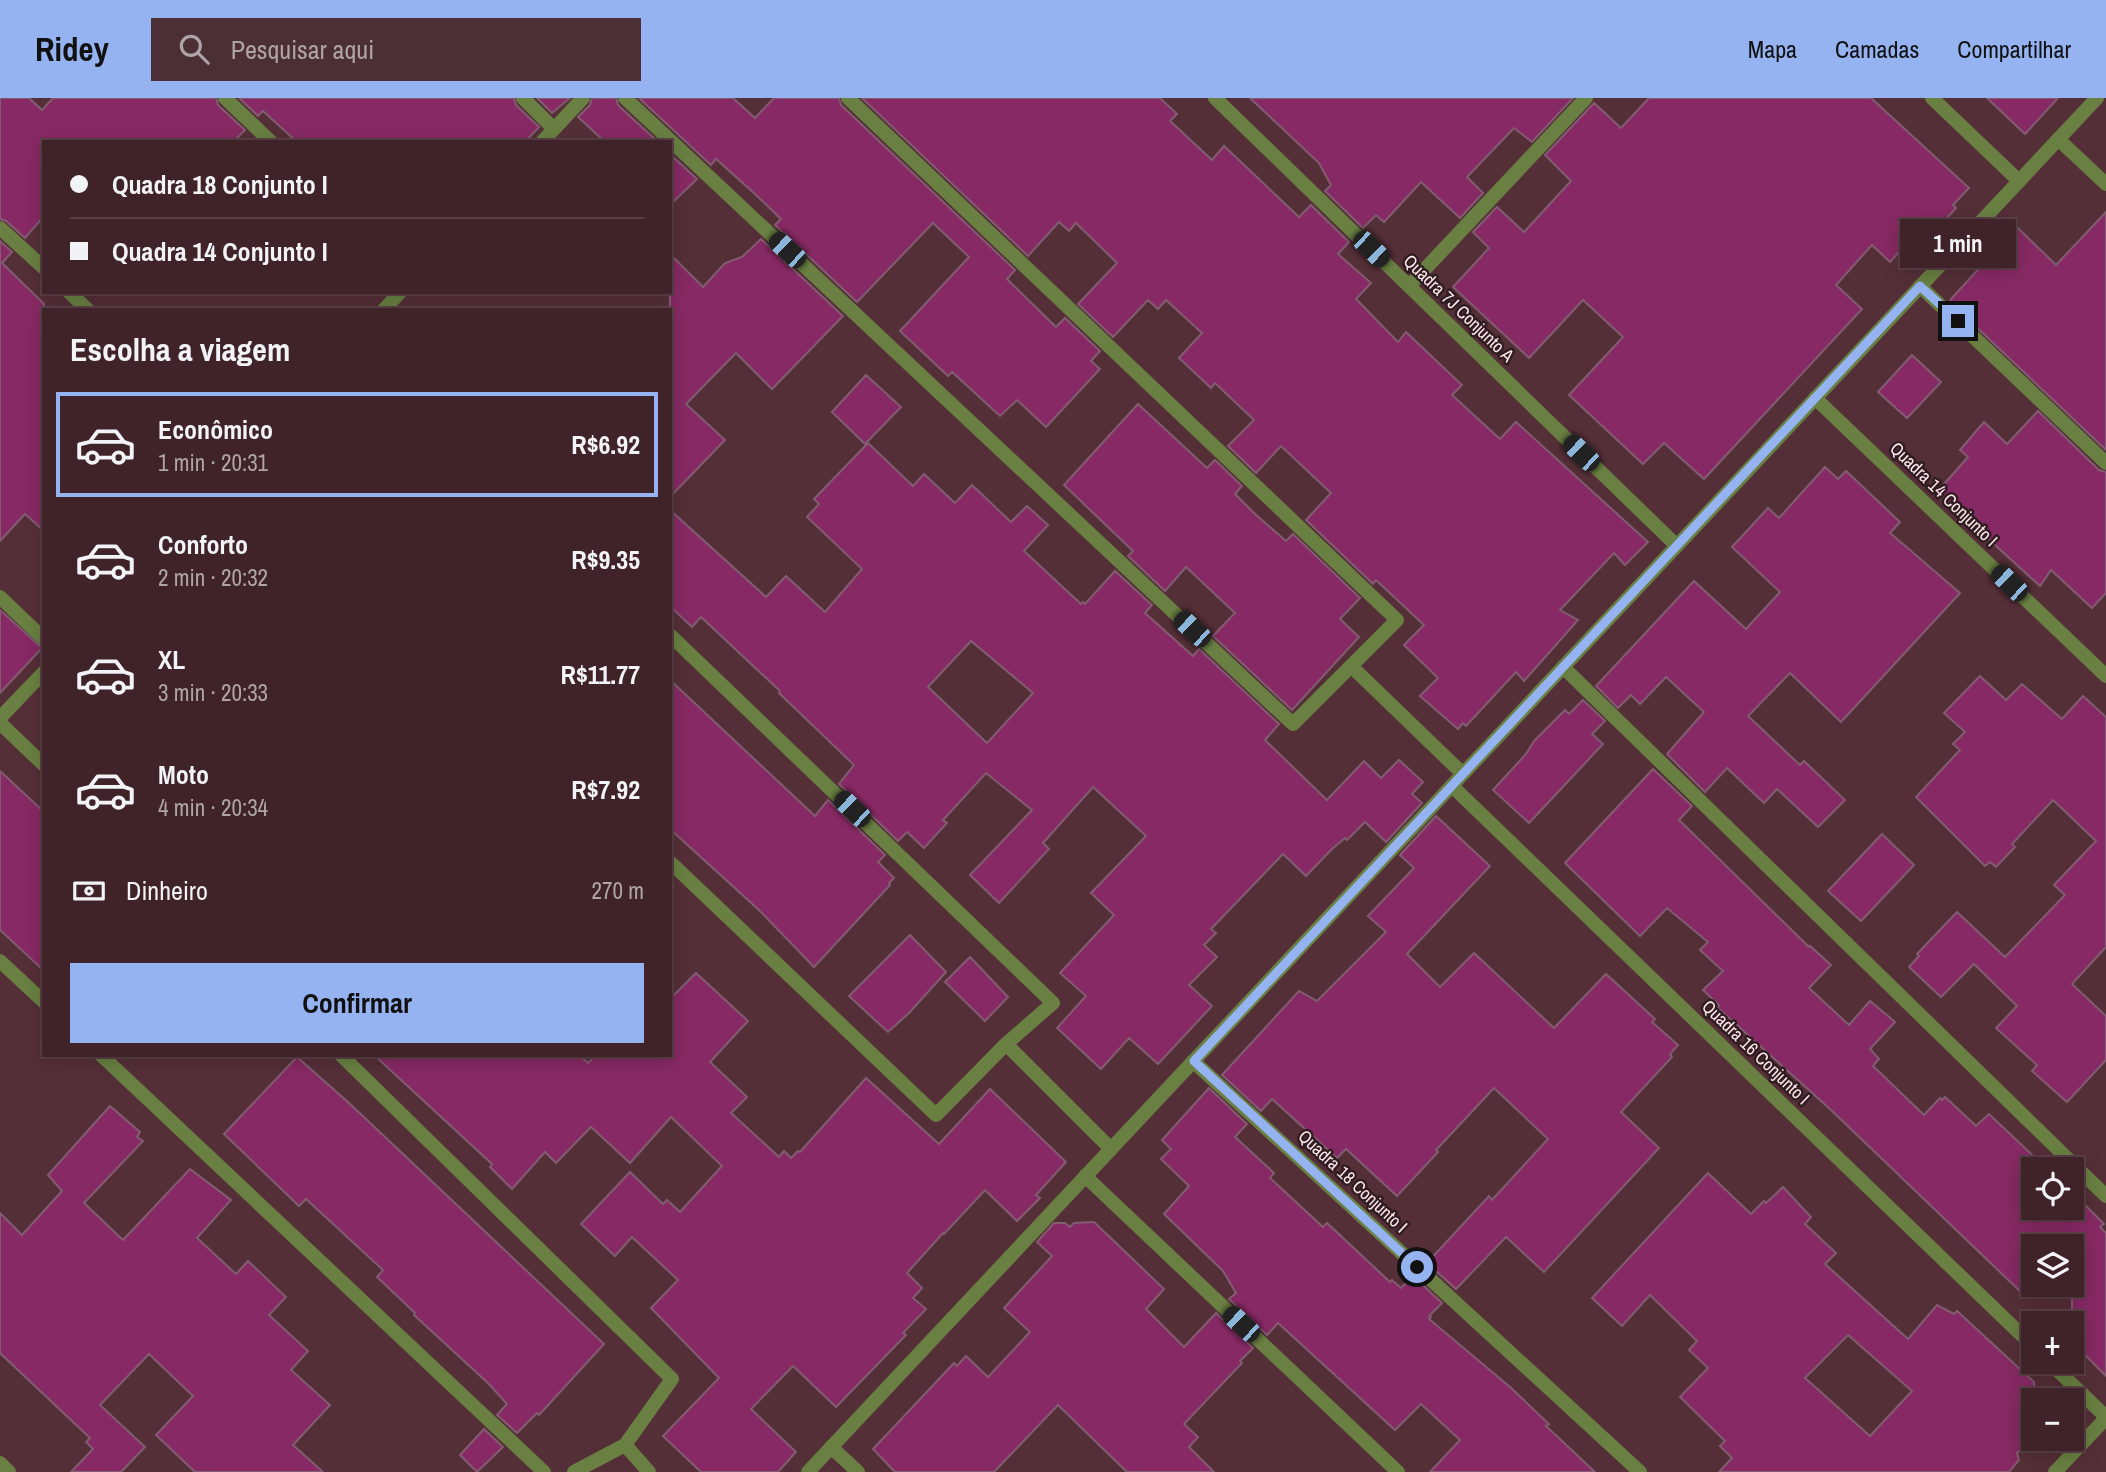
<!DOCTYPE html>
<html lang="pt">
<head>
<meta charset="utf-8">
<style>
  body { margin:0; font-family:"Archivo Narrow",sans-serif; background:#4b2f35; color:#f1f3f6; height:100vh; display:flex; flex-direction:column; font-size:26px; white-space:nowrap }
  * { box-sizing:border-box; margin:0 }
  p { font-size:23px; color:#aea4a8 }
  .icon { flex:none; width:38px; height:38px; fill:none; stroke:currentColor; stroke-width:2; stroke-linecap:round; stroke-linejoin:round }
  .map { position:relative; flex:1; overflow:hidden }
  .details { position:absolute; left:42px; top:210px; width:630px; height:749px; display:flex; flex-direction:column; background:#402329; border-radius:0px; box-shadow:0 4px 18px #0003,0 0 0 2px #594046 }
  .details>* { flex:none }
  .top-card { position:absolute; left:42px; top:42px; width:630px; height:154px; border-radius:0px; box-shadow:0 4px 18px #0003,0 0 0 2px #594046; display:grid; align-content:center; height:154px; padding:0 28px; background:#402329 }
  .buttons { position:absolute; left:2021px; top:1059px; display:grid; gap:14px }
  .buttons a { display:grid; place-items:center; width:63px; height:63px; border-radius:0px; background:#402329; box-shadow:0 4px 18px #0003,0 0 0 2px #594046; font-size:35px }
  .end { position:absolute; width:32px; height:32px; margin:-16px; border:9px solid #95b2f1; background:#111; box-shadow:0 0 0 4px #111 }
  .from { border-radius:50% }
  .bubble { position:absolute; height:49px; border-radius:0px; background:#402329; box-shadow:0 4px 18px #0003,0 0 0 2px #594046; font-size:23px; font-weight:800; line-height:49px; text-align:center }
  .car { position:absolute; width:21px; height:42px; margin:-21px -10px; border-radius:9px; box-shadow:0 0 5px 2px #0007; background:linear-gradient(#222 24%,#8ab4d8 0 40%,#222 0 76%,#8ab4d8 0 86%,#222 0) }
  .top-card b { display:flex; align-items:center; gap:24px; height:66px; font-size:26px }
  .top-card b+b { border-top:2px solid #594046 }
  .top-card i { width:18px; height:18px; background:#f1f3f6 }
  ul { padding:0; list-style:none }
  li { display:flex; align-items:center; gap:21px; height:105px; margin:0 14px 10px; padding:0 14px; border:4px solid transparent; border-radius:0px }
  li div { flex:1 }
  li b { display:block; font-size:26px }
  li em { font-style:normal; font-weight:800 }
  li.on { border-color:#95b2f1 }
  li>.icon { width:63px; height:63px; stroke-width:1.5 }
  h2 { padding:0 28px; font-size:32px; line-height:84px }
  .pay { display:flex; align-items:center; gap:18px; height:77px; padding:0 28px; font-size:26px }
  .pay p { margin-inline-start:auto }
  .action { display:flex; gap:14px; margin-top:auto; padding:14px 28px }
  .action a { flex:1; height:80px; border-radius:0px; background:#95b2f1; color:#111; font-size:28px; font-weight:800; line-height:80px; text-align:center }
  header { display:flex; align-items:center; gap:42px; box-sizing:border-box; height:98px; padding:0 35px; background:#95b2f1; color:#111 }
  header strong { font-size:33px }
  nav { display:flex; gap:38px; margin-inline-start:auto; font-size:24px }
  .search { width:490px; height:63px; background:#4b2f35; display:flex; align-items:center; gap:18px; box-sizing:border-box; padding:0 24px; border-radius:0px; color:#aea4a8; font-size:26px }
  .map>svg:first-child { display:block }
  .building { fill:#872964; stroke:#825c71; stroke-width:2; fill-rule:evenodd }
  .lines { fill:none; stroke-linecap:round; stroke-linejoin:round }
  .street { stroke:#698042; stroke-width:14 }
  .route { stroke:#95b2f1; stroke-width:9 }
  .labels { text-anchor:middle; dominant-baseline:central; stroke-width:5; stroke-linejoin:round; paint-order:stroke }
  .street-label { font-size:18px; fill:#fee5e9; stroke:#2f1d21 }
</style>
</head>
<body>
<header>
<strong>Ridey</strong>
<div class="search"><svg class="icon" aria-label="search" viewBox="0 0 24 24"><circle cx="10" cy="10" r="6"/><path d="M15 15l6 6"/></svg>Pesquisar aqui</div>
<nav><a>Mapa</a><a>Camadas</a><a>Compartilhar</a></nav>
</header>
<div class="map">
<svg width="2106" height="1374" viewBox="0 0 2106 1374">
  <rect width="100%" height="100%" fill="#552f37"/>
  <!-- building -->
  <g class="building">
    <path d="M0,0h29l13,12 11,-12h163l2,7 27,25 -12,12h-189v74l-19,22 -19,-17 -6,-2z"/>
    <path d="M239,0h275l2,7 23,22 -14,15h-228l-34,-31 -5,5z"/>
    <path d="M537,0h33l-18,15z"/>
    <path d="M592,0h24l2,7 40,37h-53l-27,-25 12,-12z"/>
    <path d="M639,0h94l22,20 19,-20h65l2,7 174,165 -8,9 49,48 9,-9 35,33 -9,10 9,8 -54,58 -29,-27 -17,16 -48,-44 -4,4 -48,-45 69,-74 -36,-34 -76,79 -82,-77 6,-6 -26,-25 -39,-35 -5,6z"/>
    <path d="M862,0h298l17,16 -7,7 42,39 12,-14 75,71 12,-12 38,37 -11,12 33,29 -15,16 42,43 8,-10 39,37 17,16 -10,10 48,44 16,-17 132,120 -23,23 -11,-12 -54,57 18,10 -54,61 -8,-9 -50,54 -3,-3 -5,6 -38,-33 18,-18 -34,-33 20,-20 -48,-45 -3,4 -67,-64 25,-27 -50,-47 -25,27 -28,-27 26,-26 -39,-37 -4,5 -32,-30 23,-25 -36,-33 -8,9 -10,-9 -35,37 -35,-33 39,-41 -41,-40 -7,8 -10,-9 -31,34z"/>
    <path d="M1250,0h323l-41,44 -18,-14 -47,49 16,16 -23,25 -39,-36 -37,40 -8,-7 -13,13 -38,-37 6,-6 -12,-22z"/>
    <path d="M1649,0h222l98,90 -16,17 3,3 -20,22 4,2 -30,31 -11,-11 -9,10 -18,-17 -36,40 26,24 -158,170 -40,-36 -21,21 -74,-69 54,-58 -40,-37 -54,58 -76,-71 36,-39 -16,-16 24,-25 27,25 47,-51 -26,-26 49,-52 27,25z"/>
    <path d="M1987,0h71l-33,36z"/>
    <path d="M670,56l27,25 -27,26z"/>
    <path d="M2106,114v238l-156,-148 1,-3 66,-72 39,38z"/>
    <path d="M761,141l82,77 -71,73 -36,-36 -50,51 39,36 -55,57v-243l33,33 22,-24 17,-6z"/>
    <path d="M0,143l12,11 -10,11 42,41v227l-19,-17 -25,27z"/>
    <path d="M1912,257l29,27 -34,36 -29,-26z"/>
    <path d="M866,277l35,32 -36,37 -33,-32z"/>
    <path d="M1138,306l69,64 8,-8 27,26 -7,8 20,20 31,27 7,-7 67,64 -20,21 19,18 -67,73 -79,-74 22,-23 -49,-46 -21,24 -37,-35 5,-5 -69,-66z"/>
    <path d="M2038,313l61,59 7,2v121l-14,15 -41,-38 -11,16 -103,-94 31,-35 -8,-7 24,-28 23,22z"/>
    <path d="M868,345l45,43 11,-12 31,29 17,-18 39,37 16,-16 21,19 -24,26 57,53 2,-2 2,2 30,-33 37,34 -7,8 48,43 6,-7 80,75 -14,16 62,60 37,-39 17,17 18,-18 24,22 -11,12 10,9 -36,39 -21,-20 -18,18 -2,-2 -13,11 -26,27 -23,-22 -72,75 5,4 -12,12 13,12 -28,28 23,21 -54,58 -29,-26 -28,31 -44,-41 29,-32 -26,-23 54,-58 -23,-22 55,-57 -53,-49 -50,56 6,6 -50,54 -29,-28 62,-65 -46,-37 -43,47 4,3 -23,25 -17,-16 -9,9 -59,-57 15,-19 -75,-72 1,-2 -79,-74 -9,10 -22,-21v-96l96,87 20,-21 39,36 37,-43 -55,-52 12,-13 -5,-5zM971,543l62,52 -46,50 -59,-56z"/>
    <path d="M1825,369l13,12 8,-8 54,51 -10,11 70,60 -119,129 -51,-49 -42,43 52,49 4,-4 41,39 -27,27 -41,-38 -13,14 -37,-35 -22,24 -38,-38 37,-42 -38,-35 -26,27 -9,-9 -13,13 -22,-22 98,-105 52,48 34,-37 -48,-45 36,-39 11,10z"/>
    <path d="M0,512l42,38 -42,45z"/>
    <path d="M1980,578l26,24 16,-16 40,35 21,-23 23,21v230l-34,37 34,32v44l-39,42 -35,-31 5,-6 -41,-37 21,-22 -43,-42 -33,33 -32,-30 10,-11 -2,-2 40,-42 48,45 60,-62 -11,-10 42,-44 -43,-41 -41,44 3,3 -19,20 -6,-5 -5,4 -69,-69 44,-47 -7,-6 12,-12 -21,-19z"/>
    <path d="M670,582l145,136 13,-16 57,55 -7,7 16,16 -5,5 1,2 -76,82 -54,-56 -90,-82z"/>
    <path d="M1583,602l22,21 -13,13 11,10 -74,79 -36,-33 33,-36 8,-13 31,-31 4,4z"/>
    <path d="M1653,671l39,37 -13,14 130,127 1,-1 21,19 -22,23 40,37 21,-24 25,21 -25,27 9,10 -6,7 51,49 16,-17 2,2 3,-3 31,29 13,-12 58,55h-13v39h38v-16l32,32 -4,3 6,6v143l-34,-34v-96h-38v38h1l-10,12 -194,-186 -113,-102 1,-3 -16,-15 20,-19 -23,-21 8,-8 -41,-34 -27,28 -75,-73z"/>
    <path d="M0,673l44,41v159l-44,-41z"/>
    <path d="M1436,718l54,50 -83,88 33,33 34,-34 80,75 52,-54 49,45 -3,3 26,23 -8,9 2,3 -51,55 38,36 -115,124 -38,-35 -50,52 -29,-26 62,-67 3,4 56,-61 -54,-51 -58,62 2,2 -41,44 -51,-47 -9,9 -65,-59 -11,12 -39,-36 77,-84 18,10 69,-69 -18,-16 46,-48 -14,-13z"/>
    <path d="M1882,736l32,31 -53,56 -33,-30z"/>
    <path d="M910,837l36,37 -37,41 -21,19 -39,-36z"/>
    <path d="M970,859l38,40 -23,24 -40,-39z"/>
    <path d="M696,875l52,48 -38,41 37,35 -16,16 48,44 5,-6 7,7 7,-7 2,1 66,-74 73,66 51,-55 76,73 -30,33 4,3 -23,23 -32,-31 -41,44 -1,-1 -36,40 15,15 -9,10 13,11 -23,24 3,2 -70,72 -43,-41 -42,43 45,43 -18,20h-77l-38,-36 56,-58 -68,-70 27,-28 -46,-43 -17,19 -34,-32 49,-52 33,32 4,-4 13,12 42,-46 -51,-49 -41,46 -39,-36 -35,36 -11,-11 -33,37 -22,-22 2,-3 -118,-109h205l9,8 8,-8h74v-56z"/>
    <path d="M297,959l52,46 255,241 -65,71 -2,-2 -20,20 -20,-18 10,-11 -18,-20 -75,-69 1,-2 -38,-36 6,-7 -77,-71 -7,7 -75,-72z"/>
    <path d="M1209,990l38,36 -12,13 39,36 -4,5 53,49 4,-4 63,59 2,-2 9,8 12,-12 29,27 -13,13 2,1 -2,2 81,68 39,37 -3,2 49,46h-165l30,-32 -39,-36 -26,26 -117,-107 -11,12 -38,-36 7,-6 -13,-22 -59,-57 25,-28 -28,-27 10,-10 -9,-9z"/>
    <path d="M110,1008l30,26 -3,5 6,4 -59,62 39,37 67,-71 41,31 -34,38 39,36 12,-13 38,36 -17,18 39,36 -17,19 39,35 -37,40 30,27h-128l-39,-37 37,-39 -44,-42 -49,51 45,42 -24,25h-50l22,-23 -7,-7 4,-4 -90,-85v-140l22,22 40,-44 -14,-16z"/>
    <path d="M1708,1075l43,41 13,-13 2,2 17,-16 28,30 -6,7 31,29 -11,11 83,75 29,-34 17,9 3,-3 77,71v54l-17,17 2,7 -10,12h-290l13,-14 -12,-12 5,-5 -45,-44 28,-29 -19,-18 8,-9 -47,-46 -28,31 -30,-28zM1848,1237l64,56 -42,45 -65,-58z"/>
    <path d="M1094,1124l70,67 -18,20 38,38 32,-34 37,35 -13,13 2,2 -58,61 14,13 -9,10 25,25h-87l-69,-67 -64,67h-99l-22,-23 81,-86 3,3 9,-10 22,21 42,-45 -26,-24 48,-52 -15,-14 17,-19h11l5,4 4,-4z"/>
    <path d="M484,1331l19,18 -26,25 -17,-17z"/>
  </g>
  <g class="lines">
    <!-- street -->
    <g class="street">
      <path d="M225,0l46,44"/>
      <path d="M523,0l31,31"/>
      <path d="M625,0l668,626 104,-104 -549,-522"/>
      <path d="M1215,0l462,448"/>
      <path d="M1932,0l87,83"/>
      <path d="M2058,41l48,45"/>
      <path d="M542,44l41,-44"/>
      <path d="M0,130l44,40"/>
      <path d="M1409,188l177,-188"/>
      <path d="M1920,188l186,177"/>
      <path d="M69,194l19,18"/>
      <path d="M384,212l16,-18"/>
      <path d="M1815,300l291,278"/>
      <path d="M0,499l44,42"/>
      <path d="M670,537l383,368 -47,41 -70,71 -266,-253"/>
      <path d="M1351,568l112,108"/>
      <path d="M1563,569l543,529"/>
      <path d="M0,620l44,-46"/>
      <path d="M0,625l44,42"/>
      <path d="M1452,688l582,561"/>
      <path d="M0,863l44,41"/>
      <path d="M1006,946l105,105"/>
      <path d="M101,957l443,417"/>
      <path d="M341,957l331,324 -47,66 -51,27"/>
      <path d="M1193,963l447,411"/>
      <path d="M1085,1078l313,296"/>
      <path d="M2049,1264l57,55"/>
      <path d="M625,1347l24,27"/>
      <path d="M831,1349l27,25"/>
      <path d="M0,1365l9,9"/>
      <path d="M808,1374l1289,-1374"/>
      <path d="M2055,1374l51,-54"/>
    </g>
  </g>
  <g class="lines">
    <!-- route -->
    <path class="route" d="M1417,1169l-223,-206 726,-775 38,35"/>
  </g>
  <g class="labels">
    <!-- street labels -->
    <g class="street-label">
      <text transform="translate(1459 210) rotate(44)">Quadra 7J Conjunto A</text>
      <text transform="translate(1944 396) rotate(44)">Quadra 14 Conjunto I</text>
      <text transform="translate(1756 954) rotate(44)">Quadra 16 Conjunto I</text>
      <text transform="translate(1353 1083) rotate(43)">Quadra 18 Conjunto I</text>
    </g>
  </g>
</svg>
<div class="buttons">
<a><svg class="icon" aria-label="locate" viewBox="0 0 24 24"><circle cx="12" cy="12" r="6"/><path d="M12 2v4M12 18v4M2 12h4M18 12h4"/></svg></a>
<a><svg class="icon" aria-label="layers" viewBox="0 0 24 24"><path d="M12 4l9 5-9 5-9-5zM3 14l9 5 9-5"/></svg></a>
<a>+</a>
<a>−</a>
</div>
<i class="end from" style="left:1417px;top:1169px"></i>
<i class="end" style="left:1958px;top:223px"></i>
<div class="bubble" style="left:1900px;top:121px;width:116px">1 min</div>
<i class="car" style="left:1371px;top:151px;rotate:134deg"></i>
<i class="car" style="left:787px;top:152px;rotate:313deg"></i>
<i class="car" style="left:1581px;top:355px;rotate:314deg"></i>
<i class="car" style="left:2009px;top:485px;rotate:314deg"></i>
<i class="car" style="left:1192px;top:531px;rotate:313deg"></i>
<i class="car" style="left:852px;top:711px;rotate:314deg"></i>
<i class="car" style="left:1241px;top:1226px;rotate:313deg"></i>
<div class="top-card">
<b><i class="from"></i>Quadra 18 Conjunto I</b>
<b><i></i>Quadra 14 Conjunto I</b>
</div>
<section class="details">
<h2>Escolha a viagem</h2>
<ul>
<li class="on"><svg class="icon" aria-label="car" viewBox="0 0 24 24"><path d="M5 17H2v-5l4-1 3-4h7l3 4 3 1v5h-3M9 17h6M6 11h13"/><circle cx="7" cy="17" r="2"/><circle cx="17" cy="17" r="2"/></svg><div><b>Econômico</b><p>1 min · 20:31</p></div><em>R$6.92</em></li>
<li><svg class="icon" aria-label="car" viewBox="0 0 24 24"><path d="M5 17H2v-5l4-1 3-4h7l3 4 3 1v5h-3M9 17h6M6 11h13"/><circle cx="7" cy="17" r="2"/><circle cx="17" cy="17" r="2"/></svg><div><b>Conforto</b><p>2 min · 20:32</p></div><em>R$9.35</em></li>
<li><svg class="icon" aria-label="car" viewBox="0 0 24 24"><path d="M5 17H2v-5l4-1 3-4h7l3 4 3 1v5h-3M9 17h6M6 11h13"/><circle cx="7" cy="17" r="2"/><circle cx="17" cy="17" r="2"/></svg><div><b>XL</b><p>3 min · 20:33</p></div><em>R$11.77</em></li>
<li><svg class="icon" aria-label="car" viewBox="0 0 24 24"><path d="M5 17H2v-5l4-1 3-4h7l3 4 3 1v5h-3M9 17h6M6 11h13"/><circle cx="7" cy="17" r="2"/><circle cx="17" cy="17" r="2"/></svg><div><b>Moto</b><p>4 min · 20:34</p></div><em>R$7.92</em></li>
</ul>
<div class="pay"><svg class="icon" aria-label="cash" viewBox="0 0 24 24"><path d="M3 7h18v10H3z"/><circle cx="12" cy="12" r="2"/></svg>Dinheiro<p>270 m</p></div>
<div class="action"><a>Confirmar</a></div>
</section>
</div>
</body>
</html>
